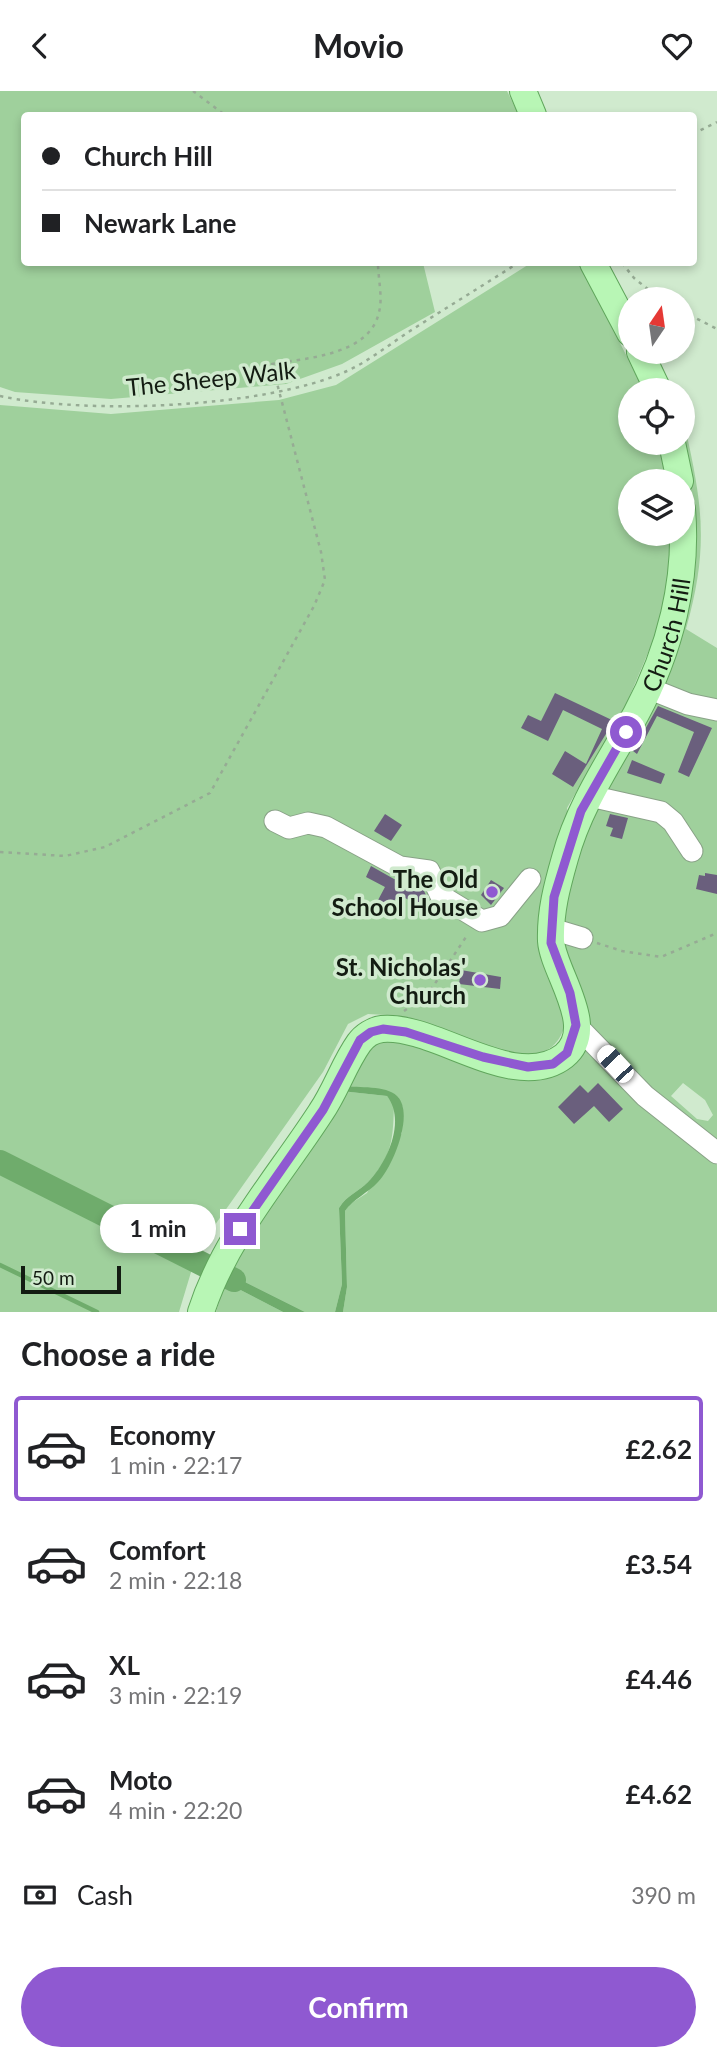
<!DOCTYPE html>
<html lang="en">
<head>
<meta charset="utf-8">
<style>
  body { margin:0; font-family:Lato,sans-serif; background:#f2f2f2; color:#202124; height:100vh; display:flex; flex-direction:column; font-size:26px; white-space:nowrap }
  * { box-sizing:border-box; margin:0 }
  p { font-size:23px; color:#757577 }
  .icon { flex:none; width:38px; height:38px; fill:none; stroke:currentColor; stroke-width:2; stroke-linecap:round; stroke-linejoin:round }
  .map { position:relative; height:1221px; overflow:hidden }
  .panel { display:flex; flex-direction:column; background:#fff; flex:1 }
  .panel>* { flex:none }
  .hud { position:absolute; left:21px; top:21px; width:676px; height:154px; border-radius:7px; box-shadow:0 4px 10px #0003; display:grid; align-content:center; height:154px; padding:0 21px; background:#fff }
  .needle { width:46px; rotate:13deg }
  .controls { position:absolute; left:618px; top:196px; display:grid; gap:14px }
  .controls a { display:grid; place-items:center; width:77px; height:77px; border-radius:50%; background:#fff; box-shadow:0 4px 10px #0003; font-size:35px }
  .scale { position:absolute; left:21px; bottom:18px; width:100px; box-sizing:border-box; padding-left:7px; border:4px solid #131c12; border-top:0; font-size:19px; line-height:24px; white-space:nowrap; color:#131c12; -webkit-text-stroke:5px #d0eace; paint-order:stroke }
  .end { position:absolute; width:32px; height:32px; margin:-16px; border:9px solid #8f59d1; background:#fff; box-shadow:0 0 0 4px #fff }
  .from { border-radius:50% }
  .bubble { position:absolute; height:49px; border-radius:24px; background:#fff; box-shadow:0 4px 10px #0003; font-size:23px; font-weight:700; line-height:49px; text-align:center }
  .car { position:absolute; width:21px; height:42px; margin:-21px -10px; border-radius:9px; box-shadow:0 0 5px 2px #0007; background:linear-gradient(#fff 24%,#345 0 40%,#fff 0 76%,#345 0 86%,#fff 0) }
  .hud b { display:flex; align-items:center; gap:24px; height:66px; font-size:26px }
  .hud b+b { border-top:2px solid #e0e0e0 }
  .hud i { width:18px; height:18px; background:#202124 }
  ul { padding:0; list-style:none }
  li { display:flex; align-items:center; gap:21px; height:105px; margin:0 14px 10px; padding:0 7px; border:4px solid transparent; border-radius:7px }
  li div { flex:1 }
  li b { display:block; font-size:26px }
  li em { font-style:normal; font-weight:700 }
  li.on { border-color:#8f59d1 }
  li>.icon { width:63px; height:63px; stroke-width:1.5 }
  h2 { padding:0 21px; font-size:32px; line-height:84px }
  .pay { display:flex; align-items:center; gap:18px; height:77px; padding:0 21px; font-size:26px }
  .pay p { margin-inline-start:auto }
  .button { display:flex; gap:14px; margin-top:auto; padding:14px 21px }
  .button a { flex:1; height:80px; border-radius:42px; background:#8f59d1; color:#fff; font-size:28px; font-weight:700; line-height:80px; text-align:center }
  header { display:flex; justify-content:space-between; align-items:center; height:91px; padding:0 21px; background:#fff; font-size:32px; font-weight:700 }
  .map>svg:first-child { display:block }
  .green { fill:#9fd09c; fill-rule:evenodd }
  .water { fill:#6fac6c }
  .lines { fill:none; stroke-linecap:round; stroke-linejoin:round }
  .stream { stroke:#6fac6c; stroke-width:4.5 }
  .river { stroke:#6fac6c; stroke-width:24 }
  .building { fill:#6a5f7d }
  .minor-casing { stroke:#89a287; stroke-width:23 }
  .major-casing { stroke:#60a65c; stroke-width:28 }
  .path { stroke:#96ab94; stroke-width:2.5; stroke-dasharray:3.5 5; stroke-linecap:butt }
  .minor { stroke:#fff; stroke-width:21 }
  .major { stroke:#b8f6b5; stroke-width:26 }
  .route { stroke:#8f59d1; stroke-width:9 }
  .poi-dot { fill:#8f59d1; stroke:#d0eace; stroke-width:2.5 }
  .labels { text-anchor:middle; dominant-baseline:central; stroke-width:7; stroke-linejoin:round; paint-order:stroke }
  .street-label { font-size:24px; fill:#131c12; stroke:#d0eace }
  .poi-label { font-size:24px; font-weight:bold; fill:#131c12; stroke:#d0eace; text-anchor:end }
</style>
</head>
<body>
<header><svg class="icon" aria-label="back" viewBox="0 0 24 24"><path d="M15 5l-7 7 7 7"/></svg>Movio<svg class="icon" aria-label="heart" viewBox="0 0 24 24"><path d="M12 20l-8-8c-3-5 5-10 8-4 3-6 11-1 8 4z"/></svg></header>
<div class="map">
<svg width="717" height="1221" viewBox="0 0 717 1221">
  <rect width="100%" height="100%" fill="#d0eace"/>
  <!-- green -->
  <g class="green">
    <path d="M0,0h507l12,24h-495v148h399l12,49 -93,52 -56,20 -175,15 -96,-7 -15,-5z"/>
    <path d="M531,172h48l65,127h-14v53h29l7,38h-36v53h40l-2,48 -12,52 -31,73 -58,101 2,21 -19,54 17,135c-6,26 -18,37 -46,38l-128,-34 -7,-7 -18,-1 -20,10 -25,48 -125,177 -19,63h-179v-907l111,9 168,-14 57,-15z"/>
    <path d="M683,327c19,84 27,126 3,211l31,19v497l-74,-59 -54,-62 -30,-81 2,-43 46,-119 81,-241zM683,992l22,17 8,15 -5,6 -11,-2 -26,-23z"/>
    <path d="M388,946l140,35 50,-34 66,63 73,64v147h-374l4,-25 -2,-76 5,-7 17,-11 35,-60 1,-25 -5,-11 -54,-11 23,-37z"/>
    <path d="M341,1000l46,5 7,8c-1,33 -1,53 -26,78 -10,10 -21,13 -29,26l3,76 -7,28h-30l-76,-38z"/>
    <path d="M225,1191l58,30h-67z"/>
  </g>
  <!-- water -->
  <g class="water">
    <path d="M344,995c14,2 42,-1 53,10 18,17 -4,71 -19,86 -10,11 -25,17 -33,29l2,76 -4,25h-8l7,-28 -3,-76c8,-13 19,-16 29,-26 20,-20 38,-62 19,-86l-46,-5z"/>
    <path d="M229,1183l76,38h-22l-58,-30z"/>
  </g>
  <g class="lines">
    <!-- stream -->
    <path class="stream" d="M0,1174l97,47"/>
    <!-- river -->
    <path class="river" d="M0,1071l234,118"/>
  </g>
  <!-- building -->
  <g class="building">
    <path d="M555,602l59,28 -41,66 -21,-13 13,-23 21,13 16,-35 -39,-19 -15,31 -27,-13 7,-13 13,6z"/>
    <path d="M658,615l54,22 -23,49 -11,-5 16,-40 -37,-16 -20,38 -4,-3z"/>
    <path d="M632,669l33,14 -4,10 -34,-11z"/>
    <path d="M385,723l17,11 -11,16 -17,-10z"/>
    <path d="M610,723l18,4 -6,21 -12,-3 3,-8 -7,-2z"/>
    <path d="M371,775l23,13 26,4 6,12 -5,11 -22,-11 -11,13 -11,-6 8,-15 -19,-10z"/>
    <path d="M705,782l12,2v19l-21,-5 3,-14 6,1z"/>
    <path d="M491,789l13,8 -13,17 -10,-10z"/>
    <path d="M461,879l40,7 -1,12 -41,-5z"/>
    <path d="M598,992l25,26 -14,13 -15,-16 -20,18 -16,-17 22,-22 8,8z"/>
  </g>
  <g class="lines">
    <!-- minor casing -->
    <g class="minor-casing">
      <g id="minor">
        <path d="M648,597l40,16 29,6"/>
        <path d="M590,705l71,16 12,10 19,29"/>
        <path d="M275,730l14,7 19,-5 18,4 74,40 29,4 12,25 41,25 18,-5 30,-37"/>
        <path d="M552,838l30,9"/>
        <path d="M576,934l69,71 72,57"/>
      </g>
    </g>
    <!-- major casing -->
    <g class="major-casing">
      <g id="major">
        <path d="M523,0l10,24"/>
        <path d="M593,172l37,70"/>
        <path d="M640,261l18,38"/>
        <path d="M672,352l8,38"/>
        <path id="s1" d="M201,1221c24,-75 78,-135 120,-200 15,-22 23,-48 38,-69 5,-7 14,-13 23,-14 53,-5 133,65 182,27 35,-28 -11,-84 -13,-115 -1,-29 6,-55 14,-83 14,-52 45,-97 71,-144 34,-63 52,-134 46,-205"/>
      </g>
    </g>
    <!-- path -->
    <g class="path">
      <path d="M193,0l32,24"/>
      <path d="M693,43l24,-12"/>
      <path d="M622,172l12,15 26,21"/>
      <path d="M682,220l35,18"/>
      <path d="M0,305c87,19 266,12 347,-25 22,-10 43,-27 63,-40 36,-23 72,-45 108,-68"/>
      <path d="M0,761l65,4 40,-9 105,-54 104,-187 11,-26 -4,-28 -49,-188c35,-6 98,-9 107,-52 4,-14 -1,-34 -1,-49"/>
      <path d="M597,852l25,8 39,6 56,-24"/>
      <path d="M404,920l24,-17 40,-60"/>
    </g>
    <!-- minor -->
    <use href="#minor" class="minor"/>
    <!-- major -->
    <use href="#major" class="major"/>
  </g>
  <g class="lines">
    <!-- route -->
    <path class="route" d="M240,1138l83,-119 37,-70 11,-8 12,-3 23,3 77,25 45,10 25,-3 14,-11 9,-28 -6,-32 -19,-50 3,-46 27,-86 45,-79"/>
  </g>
  <!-- markers -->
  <g class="poi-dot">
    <circle cx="492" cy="801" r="7"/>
    <circle cx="480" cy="889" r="7"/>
  </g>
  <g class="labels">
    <!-- street labels -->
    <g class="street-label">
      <text transform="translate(211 287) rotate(-6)">The Sheep Walk</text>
      <text stroke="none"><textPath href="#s1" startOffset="985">Church Hill</textPath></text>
    </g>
    <!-- poi labels -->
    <g class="poi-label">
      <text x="478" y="787">The Old<tspan x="478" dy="28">School House</tspan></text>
      <text x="466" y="875">St. Nicholas'<tspan x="466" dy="28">Church</tspan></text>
    </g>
  </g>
</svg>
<div class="controls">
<a><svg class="needle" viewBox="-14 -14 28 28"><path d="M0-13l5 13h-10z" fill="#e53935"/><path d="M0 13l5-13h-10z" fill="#757577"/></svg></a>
<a><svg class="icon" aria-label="locate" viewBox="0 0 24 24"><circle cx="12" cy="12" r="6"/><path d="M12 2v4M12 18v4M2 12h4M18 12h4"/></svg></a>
<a><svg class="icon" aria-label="layers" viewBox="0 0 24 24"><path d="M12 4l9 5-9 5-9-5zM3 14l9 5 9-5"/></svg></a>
</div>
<div class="scale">50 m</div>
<i class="end from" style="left:626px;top:641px"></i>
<i class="end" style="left:240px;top:1138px"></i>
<div class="bubble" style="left:100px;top:1113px;width:116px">1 min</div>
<i class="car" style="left:615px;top:973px;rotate:317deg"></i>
<div class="hud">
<b><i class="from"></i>Church Hill</b>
<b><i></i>Newark Lane</b>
</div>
</div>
<section class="panel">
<h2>Choose a ride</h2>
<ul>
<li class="on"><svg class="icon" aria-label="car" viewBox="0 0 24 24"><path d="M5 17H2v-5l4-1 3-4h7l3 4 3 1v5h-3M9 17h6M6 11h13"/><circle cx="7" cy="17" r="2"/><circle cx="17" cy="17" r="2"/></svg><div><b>Economy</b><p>1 min · 22:17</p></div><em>£2.62</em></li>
<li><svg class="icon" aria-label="car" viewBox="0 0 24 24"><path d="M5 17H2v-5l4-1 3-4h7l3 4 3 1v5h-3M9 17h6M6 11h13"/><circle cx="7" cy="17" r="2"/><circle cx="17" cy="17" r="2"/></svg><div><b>Comfort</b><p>2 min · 22:18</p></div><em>£3.54</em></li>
<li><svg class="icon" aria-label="car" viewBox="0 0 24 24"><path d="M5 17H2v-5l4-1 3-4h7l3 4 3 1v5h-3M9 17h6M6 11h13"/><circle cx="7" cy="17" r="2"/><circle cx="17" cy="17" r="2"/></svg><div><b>XL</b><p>3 min · 22:19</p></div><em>£4.46</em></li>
<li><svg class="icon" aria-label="car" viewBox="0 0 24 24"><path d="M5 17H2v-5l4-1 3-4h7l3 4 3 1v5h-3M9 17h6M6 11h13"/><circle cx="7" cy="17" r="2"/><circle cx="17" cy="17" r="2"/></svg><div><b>Moto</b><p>4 min · 22:20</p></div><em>£4.62</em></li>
</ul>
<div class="pay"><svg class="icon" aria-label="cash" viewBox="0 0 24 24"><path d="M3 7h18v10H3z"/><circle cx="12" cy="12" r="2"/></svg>Cash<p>390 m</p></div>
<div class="button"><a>Confirm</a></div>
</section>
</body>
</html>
